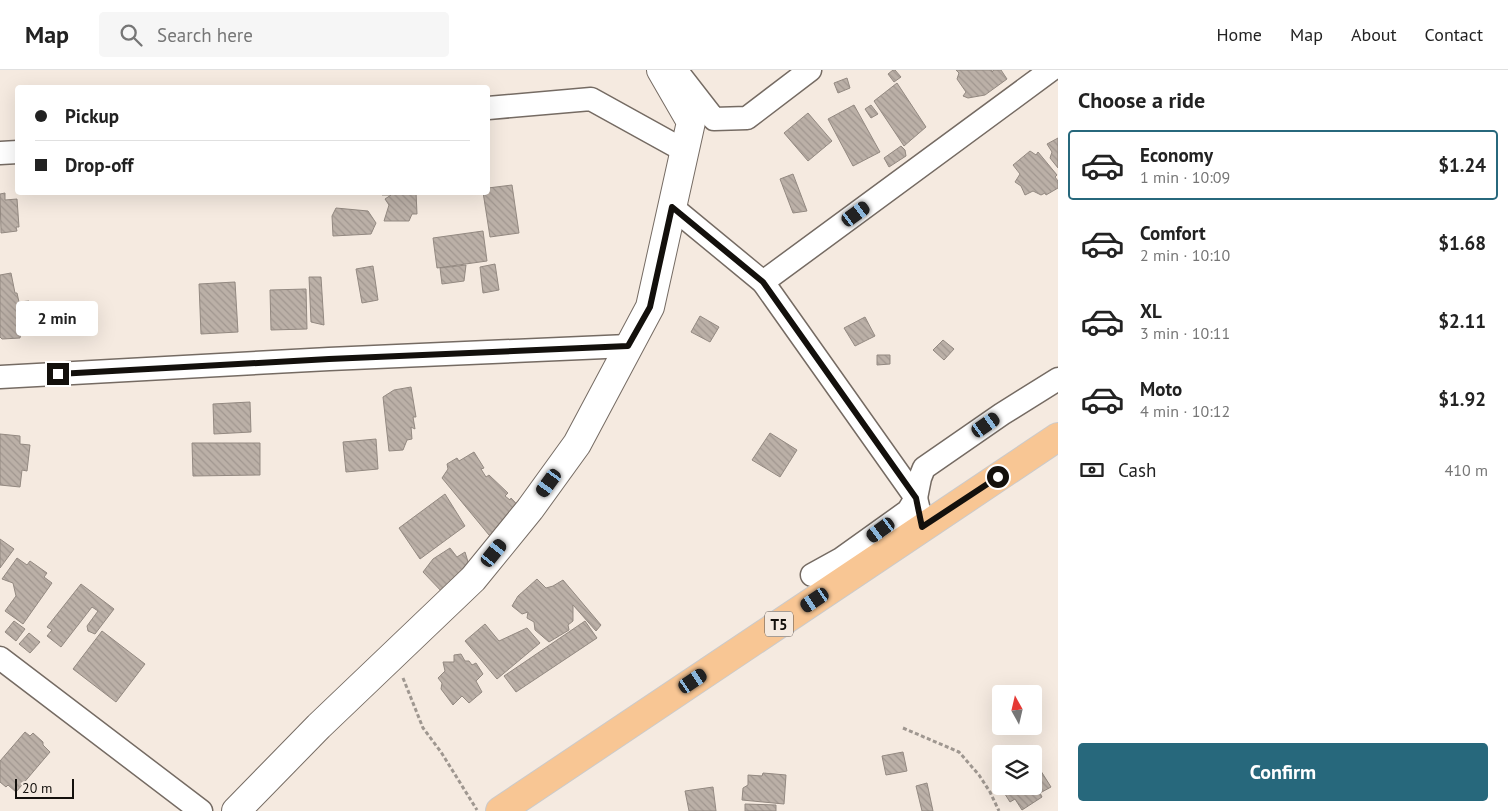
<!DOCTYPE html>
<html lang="en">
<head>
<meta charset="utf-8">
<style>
  body { margin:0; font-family:"PT Sans",sans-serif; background:#f6f6f6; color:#222; height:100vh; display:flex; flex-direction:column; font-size:19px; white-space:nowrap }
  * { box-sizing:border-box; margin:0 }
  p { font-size:16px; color:#767676 }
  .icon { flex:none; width:28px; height:28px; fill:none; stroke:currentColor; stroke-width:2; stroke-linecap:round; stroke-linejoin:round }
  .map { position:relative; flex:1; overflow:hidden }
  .details { display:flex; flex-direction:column; background:#fff; width:450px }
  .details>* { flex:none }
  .banner { position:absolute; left:15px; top:15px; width:475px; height:110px; border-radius:5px; box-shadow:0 5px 20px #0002; display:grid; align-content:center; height:110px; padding:0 20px; background:#fff }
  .needle { width:32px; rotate:352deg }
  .buttons { position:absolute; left:992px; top:615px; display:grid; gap:10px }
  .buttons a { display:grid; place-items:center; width:50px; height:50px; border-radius:5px; background:#fff; box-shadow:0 5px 20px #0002; font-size:25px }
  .scale { position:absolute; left:15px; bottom:12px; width:59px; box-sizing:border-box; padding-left:5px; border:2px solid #13100c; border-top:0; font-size:14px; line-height:18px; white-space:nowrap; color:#13100c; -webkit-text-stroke:4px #f5eae0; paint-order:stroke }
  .end { position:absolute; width:22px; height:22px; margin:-11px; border:6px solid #13100c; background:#fff; box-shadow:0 0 0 2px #fff }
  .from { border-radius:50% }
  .bubble { position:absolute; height:35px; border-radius:5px; background:#fff; box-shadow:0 5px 20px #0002; font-size:16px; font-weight:800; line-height:35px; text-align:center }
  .car { position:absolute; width:15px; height:30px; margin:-15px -8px; border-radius:6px; box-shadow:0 0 4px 1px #0007; background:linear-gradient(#222 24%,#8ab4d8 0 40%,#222 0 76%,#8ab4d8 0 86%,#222 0) }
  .banner b { display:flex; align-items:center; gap:18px; height:48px; font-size:19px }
  .banner b+b { border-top:1px solid #e0e0e0 }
  .banner i { width:12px; height:12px; background:#222 }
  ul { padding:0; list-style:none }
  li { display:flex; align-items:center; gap:15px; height:70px; margin:0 10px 8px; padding:0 10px; border:2px solid transparent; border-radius:5px }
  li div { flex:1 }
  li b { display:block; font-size:19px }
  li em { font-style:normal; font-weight:800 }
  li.selected { border-color:#27687c }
  li>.icon { width:45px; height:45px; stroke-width:1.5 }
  h2 { padding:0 20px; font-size:22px; line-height:60px }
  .pay { display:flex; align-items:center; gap:12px; height:55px; padding:0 20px; font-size:19px }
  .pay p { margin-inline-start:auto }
  .button { display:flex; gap:10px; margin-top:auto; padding:10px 20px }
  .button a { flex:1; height:58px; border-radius:5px; background:#27687c; color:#fff; font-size:20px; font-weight:800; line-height:58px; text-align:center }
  header { display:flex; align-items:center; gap:30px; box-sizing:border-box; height:70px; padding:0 25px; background:#fff; border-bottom:1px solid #e0e0e0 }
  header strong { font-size:24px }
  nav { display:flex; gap:28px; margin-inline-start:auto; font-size:18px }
  .search { width:350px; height:45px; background:#f6f6f6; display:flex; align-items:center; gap:12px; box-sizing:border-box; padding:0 18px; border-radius:5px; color:#767676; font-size:19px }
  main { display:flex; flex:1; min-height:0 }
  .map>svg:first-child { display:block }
  .building { fill:url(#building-back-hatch); stroke:#938981 }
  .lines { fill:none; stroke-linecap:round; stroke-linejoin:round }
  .minor-casing { stroke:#756b63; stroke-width:25 }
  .tertiary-casing { stroke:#756b63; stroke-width:30 }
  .trunk-casing { stroke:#cbcaca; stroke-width:30 }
  .path { stroke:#9f9790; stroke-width:3; stroke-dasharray:4 2.5; stroke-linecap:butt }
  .minor { stroke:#fff; stroke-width:22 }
  .tertiary { stroke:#fff; stroke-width:28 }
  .trunk { stroke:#f8c694; stroke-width:28 }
  .route { stroke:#13100c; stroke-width:6 }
  .labels { text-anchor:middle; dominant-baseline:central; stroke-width:4.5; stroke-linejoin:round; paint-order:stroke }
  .shield { fill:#f5eae0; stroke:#57514c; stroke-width:1 }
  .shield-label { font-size:15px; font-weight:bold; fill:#13100c }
</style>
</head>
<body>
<header>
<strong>Map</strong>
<div class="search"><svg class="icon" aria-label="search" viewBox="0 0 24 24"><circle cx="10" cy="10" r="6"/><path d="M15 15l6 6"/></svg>Search here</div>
<nav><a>Home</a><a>Map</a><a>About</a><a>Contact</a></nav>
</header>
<main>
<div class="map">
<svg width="1058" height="741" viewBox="0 0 1058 741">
  <defs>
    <pattern id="building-back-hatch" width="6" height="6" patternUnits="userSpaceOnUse" patternTransform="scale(1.25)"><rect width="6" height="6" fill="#bbb0a7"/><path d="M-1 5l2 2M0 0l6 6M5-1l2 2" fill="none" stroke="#a0968f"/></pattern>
  </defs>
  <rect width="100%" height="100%" fill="#f5eae0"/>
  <!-- building -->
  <g class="building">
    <path d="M893,0h2l6,7 -7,5 -6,-8z"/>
    <path d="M956,0h36v2l2,-2h7l6,9 -22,16 -17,3 -5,-2 3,-4 -9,-13 2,-6z"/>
    <path d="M847,8l3,10 -12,5 -4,-10z"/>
    <path d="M897,13l29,44 -22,19 -30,-45z"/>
    <path d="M854,35l26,47 -27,14 -25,-47z"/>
    <path d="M871,35l7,9 -7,4 -6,-9z"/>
    <path d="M808,43l24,28 -24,20 -24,-28z"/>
    <path d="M1058,68v30l-8,-10 2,-6 -5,-8z"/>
    <path d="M901,76l4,4 1,6 -17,11 -5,-9z"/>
    <path d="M1030,81l6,4 2,-3 19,23 -2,2 3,4v7l-12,7 -1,-2 -4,2 -8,-4 -8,4 -4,-9 -6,-4 5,-8 -7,-9z"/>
    <path d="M793,104l14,37 -14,2 -13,-34z"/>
    <path d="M512,115l7,48 -29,4 -7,-45h5v-4z"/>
    <path d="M382,122h34l1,22h-5l-3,7h-25l5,-16 -4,-6 6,-4h-9z"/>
    <path d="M5,123v7l12,-1 2,28h-3l1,4 -16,2 -1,-39z"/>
    <path d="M336,138l32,3 8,12 -5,11 -38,2 -1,-20z"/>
    <path d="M483,161l4,30 -50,7 -4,-30z"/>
    <path d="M495,194l4,26 -16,3 -3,-26z"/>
    <path d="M466,195l-2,16 -22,3 -2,-16z"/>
    <path d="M373,196l5,34 -16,3 -6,-34z"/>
    <path d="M11,203l4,20h2l2,9 10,-1 2,13 -6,1 2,17 -6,1 -1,5 -18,1 -2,-2v-62z"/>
    <path d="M309,207h12l3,48 -13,-3z"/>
    <path d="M235,212l3,50 -37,2 -2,-50z"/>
    <path d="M306,219l1,40 -36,1 -1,-40z"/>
    <path d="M700,246l19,11 -9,15 -19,-10z"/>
    <path d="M865,247l10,19 -20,10 -11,-18z"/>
    <path d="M943,270l11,9 -10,11 -11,-10z"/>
    <path d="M877,285h13v9l-13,1z"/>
    <path d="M411,317l5,30h-3l2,12 -4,-2 1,12 -5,1 -4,10 -14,1 -6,-54 11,-7z"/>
    <path d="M250,332l1,30 -37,2 -1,-30z"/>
    <path d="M770,363l27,17 -17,27 -28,-17z"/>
    <path d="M0,364l20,2v8l10,1 -3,26 -5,-1 -2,17 -20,-2z"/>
    <path d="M376,369l2,30 -32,3 -3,-30z"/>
    <path d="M192,373h68v32l-67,1z"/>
    <path d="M474,382l10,16 -3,1 5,8 3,-2 19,18 -3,3 5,4 1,-2 15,16 -29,24 -8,-3 -47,-57 6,-9 -1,-5 10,-6 2,3z"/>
    <path d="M445,424l20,32 -45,33 -21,-31z"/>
    <path d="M0,469l14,10 -14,19z"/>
    <path d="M450,478l7,9 8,-5 4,13 -25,29 -21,-22 10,-13z"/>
    <path d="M17,488l10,7 3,-4 17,12 -3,4 8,6 -29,41 -18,-13 11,-15 -3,-13 -11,-4z"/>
    <path d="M537,509l9,9 7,-2 10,-6 38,45 -5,6 -23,-26v16l-5,4 1,5 -20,12 -14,-12 -1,-8 -7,-4 1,-6 -6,2 -10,-8 6,-10z"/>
    <path d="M81,514l33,25 -19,25 -7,-3 -1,-5 11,-15 -6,-4 -31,40 -14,-11 5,-6 -5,-3z"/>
    <path d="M14,551l11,8 -9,12 -11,-9z"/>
    <path d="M585,551l12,17 -81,54 -12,-16z"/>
    <path d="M485,554l14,17 28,-13 13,15 -43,36 -32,-38z"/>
    <path d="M102,561l43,33 -29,38 -43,-33z"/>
    <path d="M29,563l11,9 -10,11 -11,-9z"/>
    <path d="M461,584l4,7h4l3,4 4,-2 7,11 -7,7 6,11 -13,11 -7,-7 -9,9 -12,-16 1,-6 -4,-5 7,-7 -2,-9h11v-7z"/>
    <path d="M25,662l5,4 3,-3 10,9v3l7,7 -34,40 -8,-7 -2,2 -6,-5v-21z"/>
    <path d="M903,682l4,19 -21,4 -4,-19z"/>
    <path d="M1034,690l17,27 -11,6 2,4 -20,13 -7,-11 -5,3 -7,-11v-5h31z"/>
    <path d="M763,703l23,2 -2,29 -42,-4 1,-12 5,-3v-10l14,1z"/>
    <path d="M927,713l6,28h-11l-6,-25z"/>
    <path d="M713,717l3,24h-27l-4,-20z"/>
    <path d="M745,734l31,1v6h-31z"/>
  </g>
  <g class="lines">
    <!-- minor casing -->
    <g class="minor-casing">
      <g id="minor">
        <path d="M676,0l38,49 33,-1 63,-48"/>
        <path d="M488,38l103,-9 94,52"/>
        <path d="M0,83l18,-1"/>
        <path d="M672,137l91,75 153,216 7,29"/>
        <path d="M763,212l288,-212"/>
        <path d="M0,307l329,-18 299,-13"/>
        <path d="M812,505l29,-16 67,-48 8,-13 4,-20 4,-10 78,-54 56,-35"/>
        <path d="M0,588l201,153"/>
      </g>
    </g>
    <!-- tertiary casing -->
    <g class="tertiary-casing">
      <path id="tertiary" d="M236,741l83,-85 154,-147 57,-70 47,-65 73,-137 41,-185 -30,-52"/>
    </g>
    <!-- trunk casing -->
    <g class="trunk-casing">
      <path id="trunk" d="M500,741l558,-374"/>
    </g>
    <!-- path -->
    <g class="path">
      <path d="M403,608l20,50 18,24 36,58"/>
      <path d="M903,658l56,24 20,23 11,17 9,19"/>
    </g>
    <!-- minor -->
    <use href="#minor" class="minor"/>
    <!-- tertiary -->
    <use href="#tertiary" class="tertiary"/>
    <!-- trunk -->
    <use href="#trunk" class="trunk"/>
  </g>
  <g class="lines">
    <!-- route -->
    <path class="route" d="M58,304l271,-15 299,-13 22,-39 22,-100 91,75 153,216 6,29 76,-50"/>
  </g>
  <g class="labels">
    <!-- shield labels -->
    <rect class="shield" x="765" y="541.5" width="28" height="25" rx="4"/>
    <g class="shield-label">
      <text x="779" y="554">T5</text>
    </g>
  </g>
</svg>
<div class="buttons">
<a><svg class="needle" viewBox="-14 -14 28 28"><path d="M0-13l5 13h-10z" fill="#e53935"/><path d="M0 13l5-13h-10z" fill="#767676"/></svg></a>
<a><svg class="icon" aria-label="layers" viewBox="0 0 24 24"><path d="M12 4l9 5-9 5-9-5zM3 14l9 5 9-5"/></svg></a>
</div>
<div class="scale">20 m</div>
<i class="end from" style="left:998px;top:407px"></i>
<i class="end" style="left:58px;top:304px"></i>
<div class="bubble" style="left:16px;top:231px;width:82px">2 min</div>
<i class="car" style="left:856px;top:144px;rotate:54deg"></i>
<i class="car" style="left:986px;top:355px;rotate:55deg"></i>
<i class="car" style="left:549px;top:413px;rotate:216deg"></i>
<i class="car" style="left:881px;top:460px;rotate:234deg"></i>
<i class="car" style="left:494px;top:483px;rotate:39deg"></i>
<i class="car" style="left:815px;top:530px;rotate:236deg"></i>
<i class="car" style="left:693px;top:611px;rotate:56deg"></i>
<div class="banner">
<b><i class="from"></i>Pickup</b>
<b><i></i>Drop-off</b>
</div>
</div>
<section class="details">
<h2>Choose a ride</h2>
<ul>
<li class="selected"><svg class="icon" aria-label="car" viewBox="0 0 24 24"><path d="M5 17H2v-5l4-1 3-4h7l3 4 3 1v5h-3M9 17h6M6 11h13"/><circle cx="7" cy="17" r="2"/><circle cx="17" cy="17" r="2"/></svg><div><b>Economy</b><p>1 min · 10:09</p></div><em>$1.24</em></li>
<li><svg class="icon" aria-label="car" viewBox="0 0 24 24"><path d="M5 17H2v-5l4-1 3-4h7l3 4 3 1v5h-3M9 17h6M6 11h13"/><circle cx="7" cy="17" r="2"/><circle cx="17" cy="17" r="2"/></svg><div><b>Comfort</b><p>2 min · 10:10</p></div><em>$1.68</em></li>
<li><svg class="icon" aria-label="car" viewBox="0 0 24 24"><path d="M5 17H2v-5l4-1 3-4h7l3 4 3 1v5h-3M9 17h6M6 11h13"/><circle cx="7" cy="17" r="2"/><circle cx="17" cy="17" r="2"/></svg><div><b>XL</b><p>3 min · 10:11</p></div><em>$2.11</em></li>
<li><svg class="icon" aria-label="car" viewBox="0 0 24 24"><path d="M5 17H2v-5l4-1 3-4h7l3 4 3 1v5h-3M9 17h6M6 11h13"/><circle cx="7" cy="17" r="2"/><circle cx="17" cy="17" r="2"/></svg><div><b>Moto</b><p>4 min · 10:12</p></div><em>$1.92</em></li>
</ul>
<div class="pay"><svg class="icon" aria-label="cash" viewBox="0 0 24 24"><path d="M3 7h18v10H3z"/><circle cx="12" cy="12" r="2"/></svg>Cash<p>410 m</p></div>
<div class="button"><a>Confirm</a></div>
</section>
</main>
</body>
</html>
